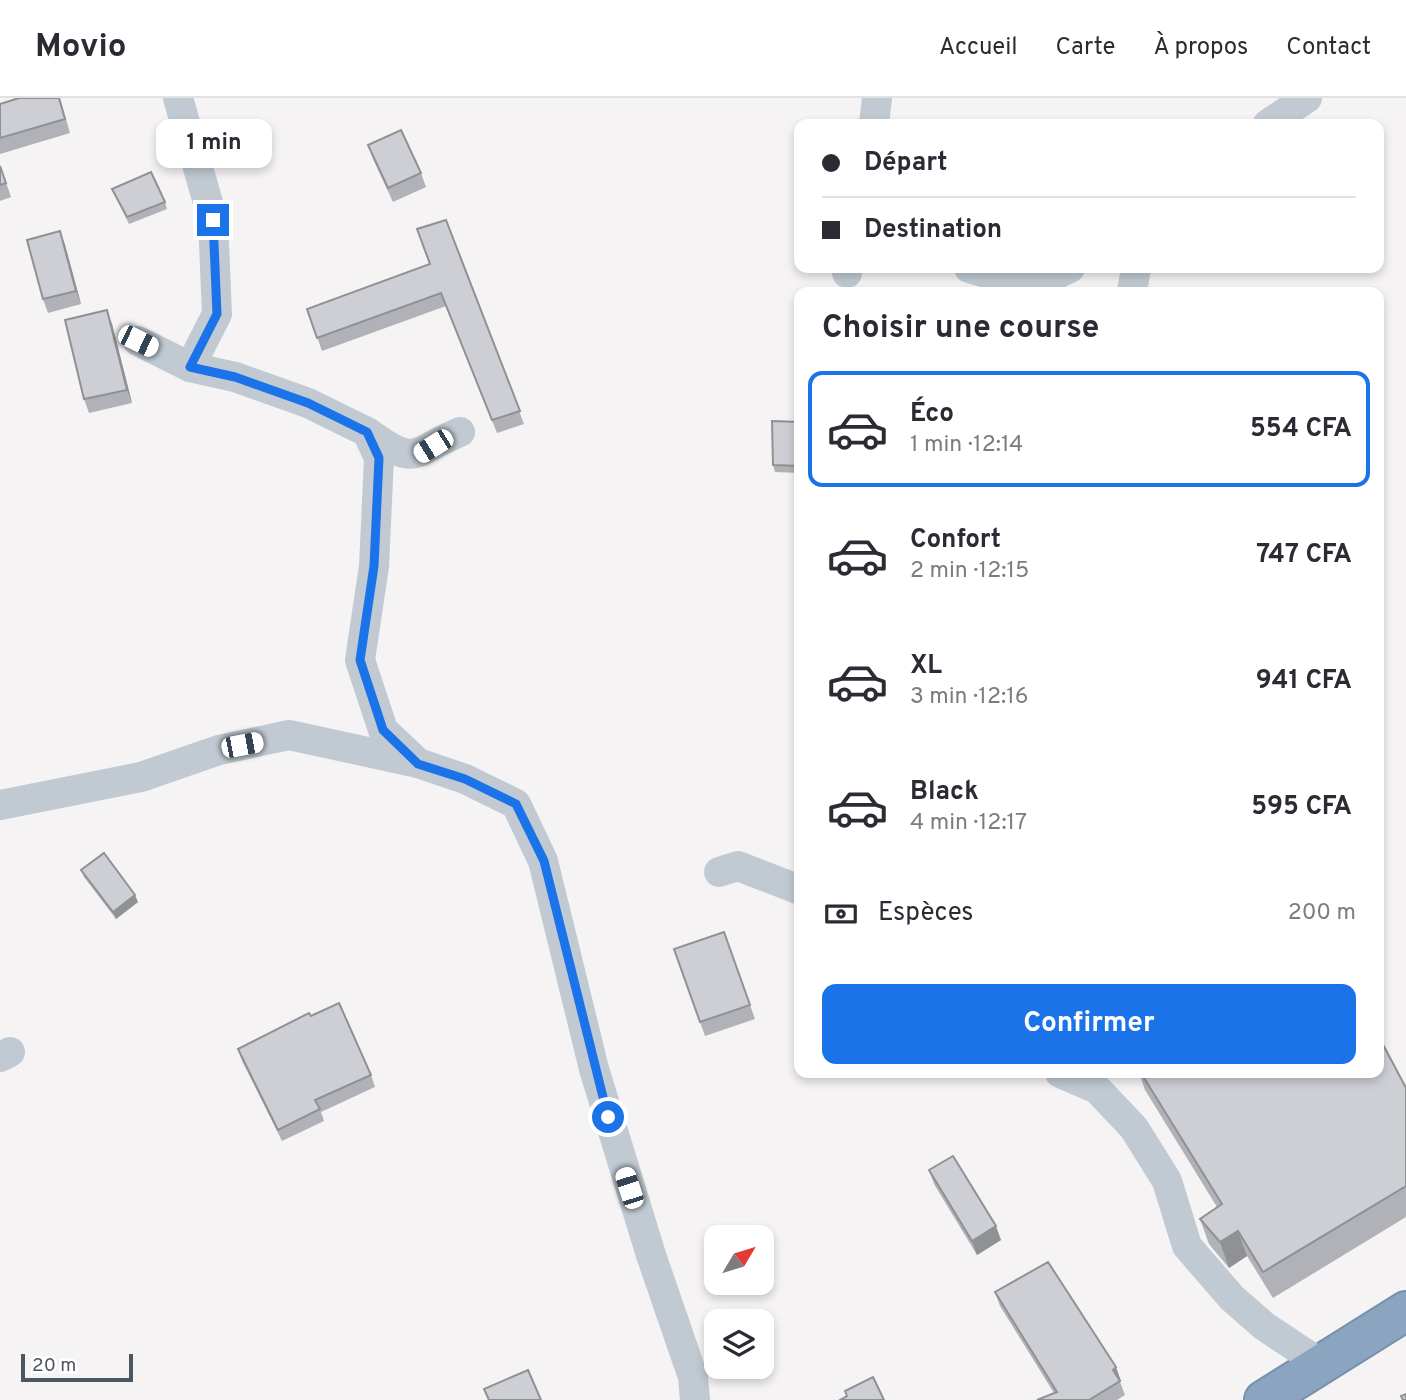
<!DOCTYPE html>
<html lang="fr">
<head>
<meta charset="utf-8">
<style>
  body { margin:0; font-family:Overpass,sans-serif; background:#f7f7f7; color:#2b2b33; height:100vh; display:flex; flex-direction:column; font-size:26px; white-space:nowrap }
  * { box-sizing:border-box; margin:0 }
  p { font-size:23px; color:#7c7c81 }
  .icon { flex:none; width:38px; height:38px; fill:none; stroke:currentColor; stroke-width:2; stroke-linecap:round; stroke-linejoin:round }
  .map { position:relative; flex:1; overflow:hidden }
  .side { position:absolute; left:794px; top:189px; width:590px; height:791px; display:flex; flex-direction:column; background:#fff; border-radius:14px; box-shadow:0 4px 10px #0003 }
  .side>* { flex:none }
  .hud { position:absolute; left:794px; top:21px; width:590px; height:154px; border-radius:14px; box-shadow:0 4px 10px #0003; display:grid; align-content:center; height:154px; padding:0 28px; background:#fff }
  .needle { width:46px; rotate:52deg }
  .tools { position:absolute; left:704px; top:1127px; display:grid; gap:14px }
  .tools a { display:grid; place-items:center; width:70px; height:70px; border-radius:14px; background:#fff; box-shadow:0 4px 10px #0003; font-size:35px }
  .scale { position:absolute; left:21px; bottom:18px; width:112px; box-sizing:border-box; padding-left:7px; border:4px solid #4a5661; border-top:0; font-size:19px; line-height:24px; white-space:nowrap; color:#4a5661; -webkit-text-stroke:5px #fff; paint-order:stroke }
  .end { position:absolute; width:32px; height:32px; margin:-16px; border:9px solid #1a73e8; background:#fff; box-shadow:0 0 0 4px #fff }
  .from { border-radius:50% }
  .bubble { position:absolute; height:49px; border-radius:14px; background:#fff; box-shadow:0 4px 10px #0003; font-size:23px; font-weight:700; line-height:49px; text-align:center }
  .car { position:absolute; width:21px; height:42px; margin:-21px -10px; border-radius:9px; box-shadow:0 0 5px 2px #0007; background:linear-gradient(#fff 24%,#345 0 40%,#fff 0 76%,#345 0 86%,#fff 0) }
  .hud b { display:flex; align-items:center; gap:24px; height:66px; font-size:26px }
  .hud b+b { border-top:2px solid #e1e1e2 }
  .hud i { width:18px; height:18px; background:#2b2b33 }
  ul { padding:0; list-style:none }
  li { display:flex; align-items:center; gap:21px; height:116px; margin:0 14px 10px; padding:0 14px; border:4px solid transparent; border-radius:14px }
  li div { flex:1 }
  li b { display:block; font-size:26px }
  li em { font-style:normal; font-weight:700 }
  li.selected { border-color:#1a73e8 }
  li>.icon { width:63px; height:63px; stroke-width:1.5 }
  h2 { padding:0 28px; font-size:32px; line-height:84px }
  .pay { display:flex; align-items:center; gap:18px; height:77px; padding:0 28px; font-size:26px }
  .pay p { margin-inline-start:auto }
  .button { display:flex; gap:14px; margin-top:auto; padding:14px 28px }
  .button a { flex:1; height:80px; border-radius:14px; background:#1a73e8; color:#fff; font-size:28px; font-weight:700; line-height:80px; text-align:center }
  header { display:flex; align-items:center; gap:42px; box-sizing:border-box; height:98px; padding:0 35px; background:#fff; border-bottom:2px solid #e1e1e2 }
  header strong { font-size:33px }
  nav { display:flex; gap:38px; margin-inline-start:auto; font-size:24px }
  .map>svg:first-child { display:block }
  .lines { fill:none; stroke-linecap:round; stroke-linejoin:round }
  .highway-casing { stroke:#7690ad; stroke-width:42 }
  .street { stroke:#c1cad2; stroke-width:30 }
  .highway { stroke:#8ba5c1; stroke-width:38 }
  .wall { fill:#b0b2b7 }
  .shaded-wall { fill:#909195 }
  .building { fill:#cdcfd5; stroke:#909195; stroke-width:2 }
  .route { stroke:#1a73e8; stroke-width:9 }
</style>
</head>
<body>
<header>
<strong>Movio</strong>
<nav><a>Accueil</a><a>Carte</a><a>À propos</a><a>Contact</a></nav>
</header>
<div class="map">
<svg width="1406" height="1302" viewBox="0 0 1406 1302">
  <rect width="100%" height="100%" fill="#f5f3f3"/>
  <g class="lines">
    <!-- highway casing -->
    <g class="highway-casing">
      <path id="highway" d="M1264,1302l142,-89"/>
    </g>
    <!-- street -->
    <g class="street">
      <path d="M178,0l35,122 4,94 -27,53"/>
      <path d="M874,26l3,-26"/>
      <path d="M1268,26l39,-26"/>
      <path d="M969,170c35,11 67,19 101,0"/>
      <path d="M847,175l1,-5"/>
      <path d="M1132,194l4,-24"/>
      <path d="M138,243l52,26 45,10 73,26 59,29 12,26 -5,108 -14,94 23,70 35,33 47,16 51,25 27,57 51,208 57,186 42,122 2,23"/>
      <path d="M367,334c51,36 43,21 93,0"/>
      <path d="M0,707l141,-28 78,-27 70,-15 129,28"/>
      <path d="M719,774l19,-6 62,24"/>
      <path d="M0,959l10,-5"/>
      <path d="M1060,975l37,16 37,39 33,53 20,65 45,52 32,28 57,38"/>
    </g>
    <!-- highway -->
    <use href="#highway" class="highway"/>
  </g>
  <!-- wall -->
  <g class="wall">
    <path d="M60,0l10,35 -70,21v-50z"/>
    <path d="M368,47l53,28 5,14 -33,15 -20,-43z"/>
    <path d="M0,67l11,32 -11,4z"/>
    <path d="M112,91l53,13 2,7 -38,15z"/>
    <path d="M446,122l78,204 -27,9 -51,-127 -124,45 -15,-42 123,-45z"/>
    <path d="M60,133l5,14 16,59 -33,9 -5,-14z"/>
    <path d="M112,226l20,79 -43,10 -5,-14z"/>
    <path d="M800,324v51l-25,-1 -2,-7z"/>
    <path d="M81,772l57,32 -22,17 -32,-42z"/>
    <path d="M724,834l31,87 -50,17 -31,-87z"/>
    <path d="M311,918l60,59 4,12 -54,25 3,9 -42,20 -40,-80 -4,-12z"/>
    <path d="M1139,975h240l27,15v129l-133,81 -26,-42 -18,12 -20,-24 -9,-25 17,-12 -72,-117z"/>
    <path d="M929,1072l72,70 -24,15 -43,-71z"/>
    <path d="M995,1194l126,89 -1,1 5,13 -8,5h-80l17,-7 -54,-87z"/>
  </g>
  <!-- shaded-wall -->
  <g class="shaded-wall">
    <path d="M60,133l5,14 16,59 -5,-13z"/>
    <path d="M107,212l5,14 20,79 -5,-13z"/>
    <path d="M135,797l3,7 -22,17 -3,-7z"/>
    <path d="M996,1128l5,14 -24,15 -5,-14z"/>
    <path d="M1238,1133l9,25 -18,12 -9,-26z"/>
    <path d="M1116,1269l5,14 -3,2 -5,-13z"/>
  </g>
  <!-- building -->
  <g class="building">
    <path d="M19,0h40l6,21 -65,19v-34z"/>
    <path d="M401,32l20,43 -33,15 -20,-43z"/>
    <path d="M0,68l6,17 -6,2z"/>
    <path d="M151,74l14,30 -38,15 -15,-28z"/>
    <path d="M446,122l74,191 -28,9 -51,-127 -124,45 -10,-29 123,-45 -13,-35z"/>
    <path d="M60,133l16,60 -33,8 -16,-59z"/>
    <path d="M107,212l20,80 -43,9 -19,-79z"/>
    <path d="M772,323l28,1v44l-27,-1z"/>
    <path d="M104,755l31,42 -22,17 -32,-42z"/>
    <path d="M724,834l26,73 -50,17 -26,-73z"/>
    <path d="M339,905l32,72 -56,25 5,9 -42,21 -40,-81 71,-36 2,3z"/>
    <path d="M1379,939l27,51v98l-143,86 -25,-41 -18,11 -20,-23 22,-15 -81,-131h238z"/>
    <path d="M953,1058l43,70 -24,15 -43,-71z"/>
    <path d="M1048,1164l68,105 -3,3 7,11 -31,19h-52l20,-8 -62,-100z"/>
    <path d="M528,1272l13,30h-52l-5,-11z"/>
    <path d="M873,1279l11,23h-44l7,-4 -2,-5z"/>
    <path d="M1406,1296v6h-3l-2,-4z"/>
  </g>
  <g class="lines">
    <!-- route -->
    <path class="route" d="M213,122l4,94 -27,53 45,10 73,26 59,29 12,26 -5,108 -14,94 23,70 35,34 47,15 51,25 28,57 64,256"/>
  </g>
</svg>
<div class="tools">
<a><svg class="needle" viewBox="-14 -14 28 28"><path d="M0-13l5 13h-10z" fill="#e53935"/><path d="M0 13l5-13h-10z" fill="#7c7c81"/></svg></a>
<a><svg class="icon" aria-label="layers" viewBox="0 0 24 24"><path d="M12 4l9 5-9 5-9-5zM3 14l9 5 9-5"/></svg></a>
</div>
<div class="scale">20 m</div>
<i class="end from" style="left:608px;top:1019px"></i>
<i class="end" style="left:213px;top:122px"></i>
<div class="bubble" style="left:156px;top:21px;width:116px">1 min</div>
<i class="car" style="left:138px;top:243px;rotate:116deg"></i>
<i class="car" style="left:433px;top:348px;rotate:238deg"></i>
<i class="car" style="left:242px;top:647px;rotate:79deg"></i>
<i class="car" style="left:629px;top:1090px;rotate:342deg"></i>
<div class="hud">
<b><i class="from"></i>Départ</b>
<b><i></i>Destination</b>
</div>
<section class="side">
<h2>Choisir une course</h2>
<ul>
<li class="selected"><svg class="icon" aria-label="car" viewBox="0 0 24 24"><path d="M5 17H2v-5l4-1 3-4h7l3 4 3 1v5h-3M9 17h6M6 11h13"/><circle cx="7" cy="17" r="2"/><circle cx="17" cy="17" r="2"/></svg><div><b>Éco</b><p>1 min · 12:14</p></div><em>554 CFA</em></li>
<li><svg class="icon" aria-label="car" viewBox="0 0 24 24"><path d="M5 17H2v-5l4-1 3-4h7l3 4 3 1v5h-3M9 17h6M6 11h13"/><circle cx="7" cy="17" r="2"/><circle cx="17" cy="17" r="2"/></svg><div><b>Confort</b><p>2 min · 12:15</p></div><em>747 CFA</em></li>
<li><svg class="icon" aria-label="car" viewBox="0 0 24 24"><path d="M5 17H2v-5l4-1 3-4h7l3 4 3 1v5h-3M9 17h6M6 11h13"/><circle cx="7" cy="17" r="2"/><circle cx="17" cy="17" r="2"/></svg><div><b>XL</b><p>3 min · 12:16</p></div><em>941 CFA</em></li>
<li><svg class="icon" aria-label="car" viewBox="0 0 24 24"><path d="M5 17H2v-5l4-1 3-4h7l3 4 3 1v5h-3M9 17h6M6 11h13"/><circle cx="7" cy="17" r="2"/><circle cx="17" cy="17" r="2"/></svg><div><b>Black</b><p>4 min · 12:17</p></div><em>595 CFA</em></li>
</ul>
<div class="pay"><svg class="icon" aria-label="cash" viewBox="0 0 24 24"><path d="M3 7h18v10H3z"/><circle cx="12" cy="12" r="2"/></svg>Espèces<p>200 m</p></div>
<div class="button"><a>Confirmer</a></div>
</section>
</div>
</body>
</html>
